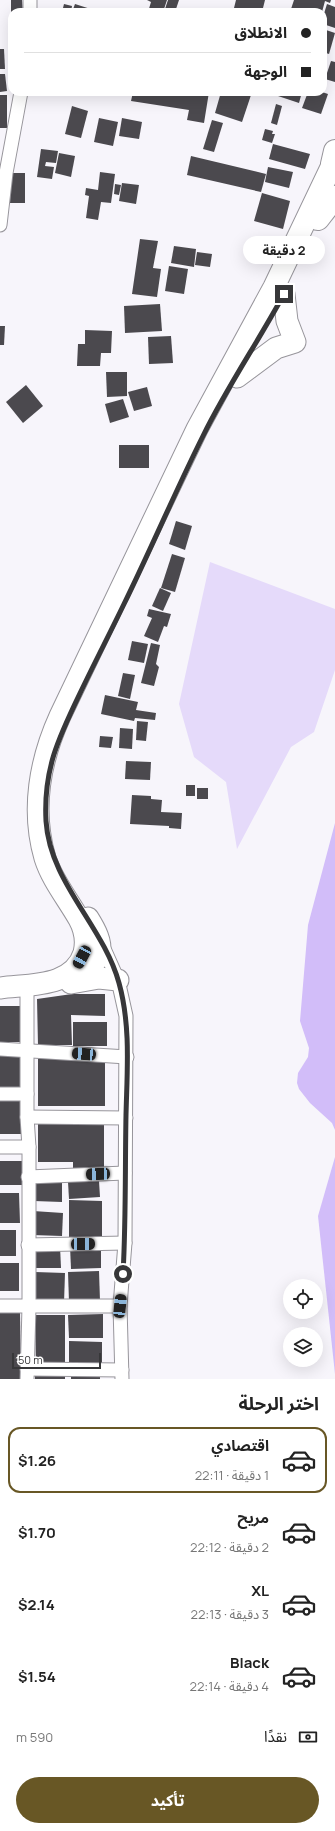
<!DOCTYPE html>
<html lang="ar">
<head>
<meta charset="utf-8">
<style>
  body { margin:0; font-family:Manrope,"Noto Sans Arabic",sans-serif; background:#f6f6f6; color:#222; direction:rtl; height:100vh; display:flex; flex-direction:column; font-size:15px; white-space:nowrap }
  * { box-sizing:border-box; margin:0 }
  p { font-size:13px; color:#767676 }
  .icon { flex:none; width:22px; height:22px; fill:none; stroke:currentColor; stroke-width:2; stroke-linecap:round; stroke-linejoin:round }
  .map { position:relative; height:1379px; overflow:hidden; direction:ltr }
  .sheet { display:flex; flex-direction:column; background:#fff; flex:1 }
  .sheet>* { flex:none }
  .hud { position:absolute; left:8px; top:8px; width:319px; height:88px; border-radius:12px; box-shadow:0 4px 16px #0002; direction:rtl; display:grid; align-content:center; height:88px; padding:0 16px; background:#fff }
  .fabs { position:absolute; left:283px; top:1279px; display:grid; gap:8px }
  .fabs a { display:grid; place-items:center; width:40px; height:40px; border-radius:50%; background:#fff; box-shadow:0 4px 16px #0002; font-size:20px }
  .scale { position:absolute; left:12px; bottom:10px; width:89px; box-sizing:border-box; padding-left:4px; border:2px solid #373739; border-top:0; font-size:11px; line-height:14px; white-space:nowrap; color:#373739; -webkit-text-stroke:3px #fff; paint-order:stroke }
  .end { position:absolute; width:18px; height:18px; margin:-9px; border:5px solid #373739; background:#fff; box-shadow:0 0 0 2px #fff }
  .from { border-radius:50% }
  .bubble { position:absolute; height:28px; border-radius:14px; background:#fff; box-shadow:0 4px 16px #0002; font-size:13px; font-weight:700; line-height:28px; text-align:center; direction:rtl }
  .car { position:absolute; width:12px; height:24px; margin:-12px -6px; border-radius:5px; box-shadow:0 0 3px 1px #0007; background:linear-gradient(#222 24%,#8ab4d8 0 40%,#222 0 76%,#8ab4d8 0 86%,#222 0) }
  .hud b { display:flex; align-items:center; gap:14px; height:38px; font-size:15px }
  .hud b+b { border-top:1px solid #e0e0e0 }
  .hud i { width:10px; height:10px; background:#222 }
  ul { padding:0; list-style:none }
  li { display:flex; align-items:center; gap:12px; height:66px; margin:0 8px 6px; padding:0 8px; border:2px solid transparent; border-radius:12px }
  li div { flex:1 }
  li b { display:block; font-size:15px }
  li em { font-style:normal; font-weight:700 }
  li.on { border-color:#685725 }
  li>.icon { width:36px; height:36px; stroke-width:1.5 }
  h2 { padding:0 16px; font-size:18px; line-height:48px }
  .pay { display:flex; align-items:center; gap:10px; height:44px; padding:0 16px; font-size:15px }
  .pay p { margin-inline-start:auto }
  .cta { display:flex; gap:8px; margin-top:auto; padding:8px 16px }
  .cta a { flex:1; height:46px; border-radius:24px; background:#685725; color:#fff; font-size:16px; font-weight:700; line-height:46px; text-align:center }
  .map>svg:first-child { display:block }
  .green { fill:#e5dafa }
  .water { fill:#d2bdf9 }
  .building { fill:#4b494e }
  .lines { fill:none; stroke-linecap:round; stroke-linejoin:round }
  .street-casing { stroke:#97959b; stroke-width:15 }
  .primary-casing { stroke:#97959b; stroke-width:23 }
  .highway-casing { stroke:#97959b; stroke-width:24 }
  .street { stroke:#fff; stroke-width:13 }
  .primary { stroke:#fff; stroke-width:21 }
  .highway { stroke:#fff; stroke-width:22 }
  .route { stroke:#373739; stroke-width:5 }
</style>
</head>
<body>
<div class="map">
<svg width="335" height="1379" viewBox="0 0 335 1379">
  <rect width="100%" height="100%" fill="#f7f5fb"/>
  <!-- green -->
  <path class="green" d="M210,562l125,47v61l-21,62 -23,15 -54,102 -11,-67 -32,-25 -15,-53z"/>
  <!-- water -->
  <g class="water">
    <path d="M335,823v307l-3,-7 -22,-20 -11,-14 -2,-6 1,-10 10,-16 1,-9 -9,-27 8,-96z"/>
    <path d="M335,1157v217l-17,-158z"/>
  </g>
  <!-- building -->
  <g class="building">
    <path d="M11,0h11l1,12h-12z"/>
    <path d="M147,0h20l-4,12h-15l3,-10z"/>
    <path d="M168,0h11l-4,12h-11z"/>
    <path d="M236,0h29l-3,12h-29z"/>
    <path d="M294,0h37l-1,3 -5,-2 -3,11h-32z"/>
    <path d="M64,4l8,2 -1,6h-9z"/>
    <path d="M75,4l25,8h-28z"/>
    <path d="M327,4l8,3v21l-12,-4v-7z"/>
    <rect x="8" y="22" width="4" height="11"/>
    <path d="M323,29l12,4 -6,21 -6,-2z"/>
    <path d="M0,49h4l1,20h-5z"/>
    <path d="M331,61l4,1v20l-10,-3z"/>
    <path d="M0,74h5l2,17 -7,1z"/>
    <path d="M133,92h76l-5,31 -17,-3 2,-10 -58,-9z"/>
    <path d="M221,92h14l7,2 1,-2h9l-10,30 -27,-9z"/>
    <path d="M266,92h36l-3,11z"/>
    <path d="M308,92h14l6,2 -7,20 -19,-6z"/>
    <rect x="0" y="95" width="7" height="33"/>
    <path d="M276,104l6,2 -5,19 -6,-2z"/>
    <path d="M72,106l16,5 -7,27 -16,-4z"/>
    <path d="M99,118l19,4 -5,24 -19,-4z"/>
    <path d="M122,118l20,4 -3,17 -20,-3z"/>
    <path d="M212,120l11,3 -9,29 -11,-3z"/>
    <path d="M265,129l8,2 -1,3h3l-3,9 -10,-3z"/>
    <path d="M273,144l37,10 -5,15 -36,-10z"/>
    <path d="M41,149l17,2 -2,12 -10,-1 -1,4 9,1 -2,12 -15,-2z"/>
    <path d="M59,153l16,3 -4,21 -16,-4z"/>
    <path d="M191,156l75,18 -5,18 -74,-17z"/>
    <path d="M268,167l25,5 -4,16 -24,-6z"/>
    <path d="M100,172l15,2 -4,29 -10,-1 -3,18 -12,-2 3,-22 -4,-1 1,-7 12,2z"/>
    <path d="M11,173h14v30h-15z"/>
    <path d="M122,183l17,2 -3,19 -17,-3z"/>
    <path d="M115,184l6,1 -2,10 -5,-1z"/>
    <path d="M262,193l28,8 -7,28 -29,-8z"/>
    <path d="M140,239l18,2 -5,27 8,1 -4,28 -25,-3z"/>
    <path d="M174,246l22,3 -2,18 -23,-4z"/>
    <path d="M197,252l15,2 -2,13 -15,-2z"/>
    <path d="M169,266l19,3 -4,25 -19,-3z"/>
    <path d="M160,304l2,27 -37,2 -1,-27z"/>
    <path d="M0,326h5l-1,19h-4z"/>
    <path d="M85,330l27,1 -1,22h-10l-1,13h-23l1,-22h7z"/>
    <path d="M171,336l2,27 -24,1 -1,-27z"/>
    <path d="M106,372h21v24l-20,1z"/>
    <path d="M26,385l17,21 -20,17 -17,-21z"/>
    <path d="M147,387l5,19 -18,5 -6,-19z"/>
    <path d="M123,399l6,18 -19,6 -5,-19z"/>
    <rect x="119" y="445" width="30" height="23"/>
    <path d="M176,521l16,5 -7,24 -16,-6z"/>
    <path d="M172,554l13,4 -10,34 -14,-4z"/>
    <path d="M160,588l11,5 -8,18 -11,-5z"/>
    <path d="M149,609l22,5 -4,13 -3,-1 -6,16 -14,-6 8,-18 -5,-2z"/>
    <path d="M132,641l16,3 -4,19 -16,-3z"/>
    <path d="M151,643l9,2 -4,19 3,3 -5,19 -13,-3z"/>
    <path d="M123,673l12,2 -5,24 -12,-3z"/>
    <path d="M105,695l33,7 -2,8 20,3 -1,7 -20,-2 -1,3 -33,-7z"/>
    <path d="M137,721l11,1 -2,19 -10,-1z"/>
    <path d="M120,728l13,1 -1,20 -13,-1z"/>
    <path d="M100,736l13,1 -2,11 -12,-1z"/>
    <path d="M126,761l25,1 -1,18 -25,-1z"/>
    <rect x="186" y="785" width="9" height="11"/>
    <rect x="197" y="788" width="11" height="11"/>
    <path d="M132,795l19,1v3l11,1 -1,12 21,1 -1,16 -12,-1v-2l-39,-2z"/>
    <path d="M72,994h33v22l-34,-1 1,30h-34l-1,-46z"/>
    <rect x="0" y="1006" width="23" height="36"/>
    <rect x="73" y="1022" width="34" height="24"/>
    <rect x="0" y="1054" width="22" height="35"/>
    <rect x="38" y="1059" width="67" height="47"/>
    <path d="M0,1099l23,1v34h-23z"/>
    <path d="M38,1120l66,2v52l-31,-1v-11h-35z"/>
    <rect x="0" y="1161" width="23" height="24"/>
    <path d="M99,1181l1,16 -31,2 -1,-17z"/>
    <path d="M34,1182l28,1v19l-28,-1z"/>
    <path d="M0,1193h19l1,30h-20z"/>
    <path d="M69,1200l33,1v39h-33z"/>
    <path d="M33,1211l30,2 -1,23 -30,-1z"/>
    <rect x="0" y="1230" width="16" height="26"/>
    <path d="M101,1245v23l-30,1 -1,-23z"/>
    <path d="M60,1246l1,22h-27v-21z"/>
    <rect x="0" y="1263" width="19" height="28"/>
    <path d="M99,1271l1,30 -31,1 -1,-30z"/>
    <path d="M35,1272l30,1 -1,30 -30,-1z"/>
    <path d="M0,1311h20l1,68h-21z"/>
    <path d="M103,1314v24h-34l-1,-23z"/>
    <path d="M35,1315h30v52h-29z"/>
    <path d="M69,1341l33,1v23l-33,-1z"/>
    <rect x="35" y="1376" width="30" height="3"/>
    <rect x="71" y="1377" width="29" height="2"/>
  </g>
  <g class="lines">
    <!-- street casing -->
    <g class="street-casing">
      <g id="street">
        <path d="M30,12v-12"/>
        <path d="M0,225l6,-52 15,-81"/>
        <path d="M101,942l17,38 8,36 -1,227 -5,63 2,73"/>
        <path d="M27,994v123l2,30v160l-2,72"/>
        <path d="M0,1049l127,8"/>
        <path d="M0,1094h27"/>
        <path d="M27,1117l99,1"/>
        <path d="M0,1147h29"/>
        <path d="M28,1177l97,-4"/>
        <path d="M28,1245l97,-2"/>
        <path d="M0,1306h120"/>
        <path d="M27,1369l95,1"/>
      </g>
    </g>
    <!-- primary casing -->
    <g class="primary-casing">
      <g id="primary">
        <path d="M237,377l39,-29 19,-6 -8,-21 -3,-27"/>
        <path d="M77,978c29,-19 28,-33 11,-60"/>
        <path d="M71,983l28,-5 19,2"/>
        <path d="M0,988c29,-4 73,0 84,-35 3,-12 1,-23 -5,-34 -12,-21 -27,-39 -34,-61 -14,-48 -5,-98 15,-142l137,-287 77,-142 61,-128"/>
      </g>
    </g>
    <!-- highway casing -->
    <g class="highway-casing">
      <g id="highway">
        <path d="M332,164l3,-13"/>
        <path d="M318,219l17,-22"/>
      </g>
    </g>
    <!-- street -->
    <use href="#street" class="street"/>
    <!-- primary -->
    <use href="#primary" class="primary"/>
    <!-- highway -->
    <use href="#highway" class="highway"/>
  </g>
  <g class="lines">
    <!-- route -->
    <path class="route" d="M123,1274c3,-53 2,-106 3,-159 1,-43 5,-89 -7,-132 -16,-58 -69,-100 -73,-162 -3,-55 15,-88 38,-136 13,-27 27,-54 40,-81 27,-55 51,-112 79,-168 24,-49 55,-94 81,-142"/>
  </g>
</svg>
<div class="fabs">
<a><svg class="icon" aria-label="locate" viewBox="0 0 24 24"><circle cx="12" cy="12" r="6"/><path d="M12 2v4M12 18v4M2 12h4M18 12h4"/></svg></a>
<a><svg class="icon" aria-label="layers" viewBox="0 0 24 24"><path d="M12 4l9 5-9 5-9-5zM3 14l9 5 9-5"/></svg></a>
</div>
<div class="scale">50 m</div>
<i class="end from" style="left:123px;top:1274px"></i>
<i class="end" style="left:284px;top:294px"></i>
<div class="bubble" style="left:243px;top:236px;width:82px">2 دقيقة</div>
<i class="car" style="left:82px;top:957px;rotate:208deg"></i>
<i class="car" style="left:84px;top:1054px;rotate:274deg"></i>
<i class="car" style="left:98px;top:1174px;rotate:268deg"></i>
<i class="car" style="left:83px;top:1244px;rotate:89deg"></i>
<i class="car" style="left:120px;top:1306px;rotate:6deg"></i>
<div class="hud">
<b><i class="from"></i>الانطلاق</b>
<b><i></i>الوجهة</b>
</div>
</div>
<section class="sheet">
<h2>اختر الرحلة</h2>
<ul>
<li class="on"><svg class="icon" aria-label="car" viewBox="0 0 24 24"><path d="M5 17H2v-5l4-1 3-4h7l3 4 3 1v5h-3M9 17h6M6 11h13"/><circle cx="7" cy="17" r="2"/><circle cx="17" cy="17" r="2"/></svg><div><b>اقتصادي</b><p>1 دقيقة · 22:11</p></div><em>$1.26</em></li>
<li><svg class="icon" aria-label="car" viewBox="0 0 24 24"><path d="M5 17H2v-5l4-1 3-4h7l3 4 3 1v5h-3M9 17h6M6 11h13"/><circle cx="7" cy="17" r="2"/><circle cx="17" cy="17" r="2"/></svg><div><b>مريح</b><p>2 دقيقة · 22:12</p></div><em>$1.70</em></li>
<li><svg class="icon" aria-label="car" viewBox="0 0 24 24"><path d="M5 17H2v-5l4-1 3-4h7l3 4 3 1v5h-3M9 17h6M6 11h13"/><circle cx="7" cy="17" r="2"/><circle cx="17" cy="17" r="2"/></svg><div><b>XL</b><p>3 دقيقة · 22:13</p></div><em>$2.14</em></li>
<li><svg class="icon" aria-label="car" viewBox="0 0 24 24"><path d="M5 17H2v-5l4-1 3-4h7l3 4 3 1v5h-3M9 17h6M6 11h13"/><circle cx="7" cy="17" r="2"/><circle cx="17" cy="17" r="2"/></svg><div><b>Black</b><p>4 دقيقة · 22:14</p></div><em>$1.54</em></li>
</ul>
<div class="pay"><svg class="icon" aria-label="cash" viewBox="0 0 24 24"><path d="M3 7h18v10H3z"/><circle cx="12" cy="12" r="2"/></svg>نقدًا<p>590 m</p></div>
<div class="cta"><a>تأكيد</a></div>
</section>
</body>
</html>
